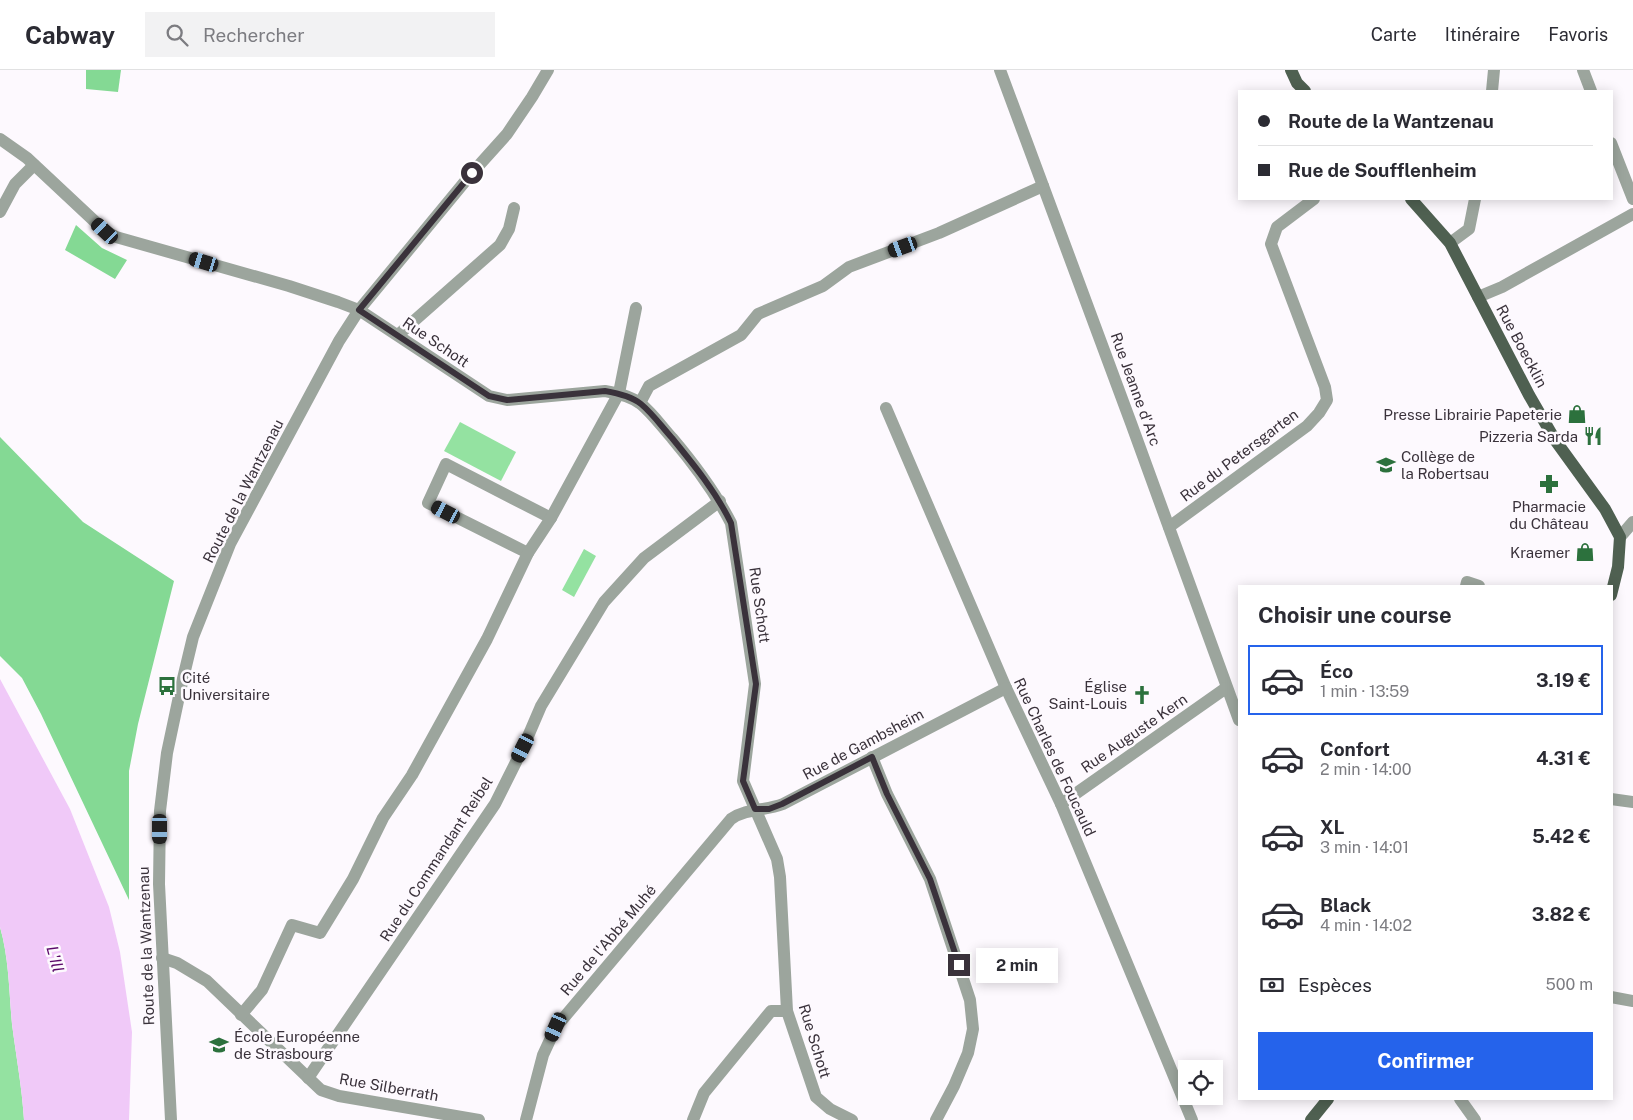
<!DOCTYPE html>
<html lang="fr">
<head>
<meta charset="utf-8">
<style>
  body { margin:0; font-family:"Public Sans",sans-serif; background:#f2f2f3; color:#2b2b33; height:100vh; display:flex; flex-direction:column; font-size:19px; white-space:nowrap }
  * { box-sizing:border-box; margin:0 }
  p { font-size:16px; color:#7c7c81 }
  .icon { flex:none; width:28px; height:28px; fill:none; stroke:currentColor; stroke-width:2; stroke-linecap:round; stroke-linejoin:round }
  .map { position:relative; flex:1; overflow:hidden }
  .side { position:absolute; left:1238px; top:515px; width:375px; height:515px; display:flex; flex-direction:column; background:#fff; border-radius:0px; box-shadow:0 2px 12px #0003 }
  .side>* { flex:none }
  .hud { position:absolute; left:1238px; top:20px; width:375px; height:110px; border-radius:0px; box-shadow:0 2px 12px #0003; display:grid; align-content:center; height:110px; padding:0 20px; background:#fff }
  .buttons { position:absolute; left:1178px; top:990px; display:grid; gap:10px }
  .buttons a { display:grid; place-items:center; width:45px; height:45px; border-radius:0px; background:#fff; box-shadow:0 2px 12px #0003; font-size:25px }
  .end { position:absolute; width:22px; height:22px; margin:-11px; border:6px solid #3a323b; background:#fff; box-shadow:0 0 0 2px #fff }
  .from { border-radius:50% }
  .bubble { position:absolute; height:35px; border-radius:0px; background:#fff; box-shadow:0 2px 12px #0003; font-size:16px; font-weight:700; line-height:35px; text-align:center }
  .car { position:absolute; width:15px; height:30px; margin:-15px -8px; border-radius:6px; box-shadow:0 0 4px 1px #0007; background:linear-gradient(#222 24%,#8ab4d8 0 40%,#222 0 76%,#8ab4d8 0 86%,#222 0) }
  .hud b { display:flex; align-items:center; gap:18px; height:48px; font-size:19px }
  .hud b+b { border-top:1px solid #e1e1e2 }
  .hud i { width:12px; height:12px; background:#2b2b33 }
  ul { padding:0; list-style:none }
  li { display:flex; align-items:center; gap:15px; height:70px; margin:0 10px 8px; padding:0 10px; border:2px solid transparent; border-radius:0px }
  li div { flex:1 }
  li b { display:block; font-size:19px }
  li em { font-style:normal; font-weight:700 }
  li.on { border-color:#2563eb }
  li>.icon { width:45px; height:45px; stroke-width:1.5 }
  h2 { padding:0 20px; font-size:22px; line-height:60px }
  .pay { display:flex; align-items:center; gap:12px; height:55px; padding:0 20px; font-size:19px }
  .pay p { margin-inline-start:auto }
  .cta { display:flex; gap:10px; margin-top:auto; padding:10px 20px }
  .cta a { flex:1; height:58px; border-radius:0px; background:#2563eb; color:#fff; font-size:20px; font-weight:700; line-height:58px; text-align:center }
  header { display:flex; align-items:center; gap:30px; box-sizing:border-box; height:70px; padding:0 25px; background:#fff; border-bottom:1px solid #e1e1e2 }
  header strong { font-size:24px }
  nav { display:flex; gap:28px; margin-inline-start:auto; font-size:18px }
  .search { width:350px; height:45px; background:#f2f2f3; display:flex; align-items:center; gap:12px; box-sizing:border-box; padding:0 18px; border-radius:0px; color:#7c7c81; font-size:19px }
  .map>svg:first-child { display:block }
  .green { fill:#94e2a1 }
  .forest { fill:#84d994 }
  .water { fill:#f0c9f8 }
  .lines { fill:none; stroke-linecap:round; stroke-linejoin:round }
  .minor { stroke:#9ca59d; stroke-width:12 }
  .major { stroke:#4f6051; stroke-width:12 }
  .route { stroke:#3a323b; stroke-width:6 }
  .labels { text-anchor:middle; dominant-baseline:central; stroke-width:5; stroke-linejoin:round; paint-order:stroke }
  .street-label { font-size:15px; fill:#3a323b; stroke:#fdf9fe }
  .poi-label { font-size:15px; fill:#3a323b; stroke:#fdf9fe; text-anchor:end }
  .water-label { font-size:16px; font-style:italic; fill:#5b096a; stroke:#fdf9fe }
</style>
</head>
<body>
<header>
<strong>Cabway</strong>
<div class="search"><svg class="icon" aria-label="search" viewBox="0 0 24 24"><circle cx="10" cy="10" r="6"/><path d="M15 15l6 6"/></svg>Rechercher</div>
<nav><a>Carte</a><a>Itinéraire</a><a>Favoris</a></nav>
</header>
<div class="map">
<svg width="1633" height="1050" viewBox="0 0 1633 1050">
  <rect width="100%" height="100%" fill="#fdf9fe"/>
  <!-- green -->
  <g class="green">
    <path d="M460,352l56,30 -15,29 -57,-30z"/>
    <path d="M584,479l12,7 -22,41 -12,-7z"/>
    <path d="M0,857c9,31 9,65 12,97 4,32 10,63 12,96h-24z"/>
  </g>
  <!-- forest -->
  <g class="forest">
    <path d="M86,0h35l-3,22 -32,-3z"/>
    <path d="M76,155l26,23 25,12 -12,19 -50,-29z"/>
    <path d="M0,367l83,85 91,59 -36,143 -9,47v129l-88,-186 -19,-36 -22,-22z"/>
  </g>
  <!-- water -->
  <path class="water" d="M0,609l70,130 39,98 11,45 12,80 -3,88h-105c-2,-33 -8,-64 -12,-96 -3,-32 -3,-66 -12,-97z"/>
  <g class="lines">
    <!-- minor -->
    <g class="minor">
      <path d="M1000,0l131,353 108,297"/>
      <path d="M1583,0l8,21"/>
      <path d="M1492,21l2,-21"/>
      <path d="M0,69l27,19 78,73 11,6 173,49 49,16 21,8 130,86 18,4 98,-9c12,2 26,5 36,13 12,10 21,23 31,34 22,26 43,54 59,85l24,161 -12,97 34,78 3,18 7,134 29,86 14,12 22,11"/>
      <path d="M1611,73l22,56"/>
      <path d="M0,142l15,-28 19,-19"/>
      <path d="M1450,173l19,-14 6,-30"/>
      <path d="M1478,227l24,-10 131,-73"/>
      <path d="M398,265l102,-90 9,-16 5,-21"/>
      <path d="M640,333l9,-17 92,-51 17,-21 65,-28 26,-19 90,-34 104,-47"/>
      <path d="M886,338l120,280 55,116 131,316"/>
      <path d="M1169,457l138,-101 12,-13 8,-13 -2,-13 -54,-143 6,-17 37,-28"/>
      <path d="M1620,467l13,-15"/>
      <path d="M528,483l-100,-50 18,-39 105,54"/>
      <path d="M1466,516l1,-4 12,4"/>
      <path d="M872,687l15,37 43,85 40,121 3,29 -5,24 -14,33 -18,34"/>
      <path d="M1611,729l22,3"/>
      <path d="M1061,734l165,-116"/>
      <path d="M162,888l15,5 30,18 114,109 18,6 140,24"/>
      <path d="M1611,927l22,4"/>
      <path d="M241,945l21,-25 30,-65 28,8 33,-54 30,-61 29,-43 75,-136 41,-86 23,-35 68,-125 17,-85"/>
      <path d="M308,1008l187,-274 28,-56 18,-42 63,-104 40,-44 76,-57"/>
      <path d="M1460,1029l15,21"/>
      <path d="M171,1050l-12,-236 1,-73 7,-58 14,-66 12,-50 37,-93 109,-203 20,-31 113,-137 35,-39 25,-37 16,-27"/>
      <path d="M526,1050l17,-65 13,-28 175,-208c16,-11 34,-8 52,-15l223,-116"/>
      <path d="M693,1050l11,-27 67,-82h16"/>
    </g>
    <!-- major -->
    <g class="major">
      <path d="M1291,0l6,13 8,8"/>
      <path d="M1411,129l39,44 79,152 26,45 50,69 15,28 -2,30 -7,28"/>
      <path d="M1311,1050l17,-21"/>
    </g>
  </g>
  <g class="lines">
    <!-- route -->
    <path class="route" d="M472,103l-113,137 130,86 18,4 98,-9c12,2 26,5 36,13 12,10 21,23 31,34 22,27 44,54 59,85l25,161 -13,97 12,28h14l13,-5 90,-47 15,37 43,85 29,86"/>
  </g>
  <!-- icons -->
  <defs>
    <g id="shop-bare" transform="scale(1.5)"><path d="M-5-2.5h2.3a2.7 3.5 0 0 1 5.4 0H5L5.5 6h-11ZM-1.5-2.5h3a1.5 2.3 0 0 0-3 0Z" fill="#2c713d" stroke="#fdf9fe" stroke-width="2.5" paint-order="stroke"/></g>
    <g id="restaurant-bare" transform="scale(1.5)"><path d="M-5-6h1v4h1v-4h1v4h1v-4h1v5L-1.5 .5V6h-2V.5L-5-1ZM5-6V6H3V1.5H1.5Q1.5-4 5-6Z" fill="#2c713d" stroke="#fdf9fe" stroke-width="2.5" paint-order="stroke"/></g>
    <g id="school-bare" transform="scale(1.5)"><path d="M0-5L7-2L0 1L-7-2ZM-4 1L0 2.5L4 1V4Q0 6-4 4Z" fill="#2c713d" stroke="#fdf9fe" stroke-width="2.5" paint-order="stroke"/></g>
    <g id="pharmacy-bare" transform="scale(1.5)"><path d="M-2-6h4v4h4v4h-4v4h-4v-4h-4v-4h4Z" fill="#2c713d" stroke="#fdf9fe" stroke-width="2.5" paint-order="stroke"/></g>
    <g id="bus-bare" transform="scale(1.5)"><path d="M-5-6H5V4H4V6H2V4H-2V6H-4V4H-5ZM-3.5-4V0h7V-4ZM-3.5 1.2v1.5H-2V1.2ZM2 1.2v1.5H3.5V1.2Z" fill="#2c713d" stroke="#fdf9fe" stroke-width="2.5" paint-order="stroke"/></g>
    <g id="church-bare" transform="scale(1.5)"><path d="M-1.2-6h2.4v3.5h3.3v2.4h-3.3V6h-2.4V-.1h-3.3v-2.4h3.3Z" fill="#2c713d" stroke="#fdf9fe" stroke-width="2.5" paint-order="stroke"/></g>
    <g id="university-bare" transform="scale(1.5)"><path d="M0-5L7-2L0 1L-7-2ZM-4 1L0 2.5L4 1V4Q0 6-4 4Z" fill="#2c713d" stroke="#fdf9fe" stroke-width="2.5" paint-order="stroke"/></g>
  </defs>
  <g fill-rule="evenodd">
    <use href="#shop-bare" x="1577" y="344"/>
    <use href="#restaurant-bare" x="1593" y="366"/>
    <use href="#school-bare" x="1386" y="395"/>
    <use href="#pharmacy-bare" x="1549" y="414"/>
    <use href="#shop-bare" x="1585" y="482"/>
    <use href="#bus-bare" x="167" y="616"/>
    <use href="#church-bare" x="1142" y="625"/>
    <use href="#university-bare" x="219" y="975"/>
  </g>
  <g class="labels">
    <!-- street labels -->
    <g class="street-label">
      <text transform="translate(436 272) rotate(34)">Rue Schott</text>
      <text transform="translate(1522 276) rotate(62)">Rue Boecklin</text>
      <text transform="translate(1136 319) rotate(70)">Rue Jeanne d'Arc</text>
      <text transform="translate(1239 385) rotate(-37)">Rue du Petersgarten</text>
      <text transform="translate(243 421) rotate(-63)">Route de la Wantzenau</text>
      <text transform="translate(760 535) rotate(82)">Rue Schott</text>
      <text transform="translate(1134 663) rotate(-35)">Rue Auguste Kern</text>
      <text transform="translate(863 674) rotate(-28)">Rue de Gambsheim</text>
      <text transform="translate(1055 687) rotate(65)">Rue Charles de Foucauld</text>
      <text transform="translate(436 789) rotate(-57)">Rue du Commandant Reibel</text>
      <text transform="translate(608 870) rotate(-50)">Rue de l'Abbé Muhé</text>
      <text transform="translate(146 876) rotate(-92)">Route de la Wantzenau</text>
      <text transform="translate(815 971) rotate(73)">Rue Schott</text>
      <text transform="translate(389 1017) rotate(10)">Rue Silberrath</text>
    </g>
    <!-- poi labels -->
    <g class="poi-label">
      <text x="1562" y="344">Presse Librairie Papeterie</text>
      <text x="1578" y="366">Pizzeria Sarda</text>
      <text x="1401" y="386" text-anchor="start">Collège de<tspan x="1401" dy="17">la Robertsau</tspan></text>
      <text x="1549" y="436" text-anchor="middle">Pharmacie<tspan x="1549" dy="17">du Château</tspan></text>
      <text x="1570" y="482">Kraemer</text>
      <text x="182" y="607" text-anchor="start">Cité<tspan x="182" dy="17">Universitaire</tspan></text>
      <text x="1127" y="616">Église<tspan x="1127" dy="17">Saint-Louis</tspan></text>
      <text x="234" y="966" text-anchor="start">École Européenne<tspan x="234" dy="17">de Strasbourg</tspan></text>
    </g>
    <!-- water labels -->
    <g class="water-label">
      <text transform="translate(55 889) rotate(75)">L'Ill</text>
    </g>
  </g>
</svg>
<div class="buttons">
<a><svg class="icon" aria-label="locate" viewBox="0 0 24 24"><circle cx="12" cy="12" r="6"/><path d="M12 2v4M12 18v4M2 12h4M18 12h4"/></svg></a>
</div>
<i class="end from" style="left:472px;top:103px"></i>
<i class="end" style="left:959px;top:895px"></i>
<div class="bubble" style="left:976px;top:878px;width:82px">2 min</div>
<i class="car" style="left:105px;top:161px;rotate:313deg"></i>
<i class="car" style="left:903px;top:177px;rotate:250deg"></i>
<i class="car" style="left:204px;top:192px;rotate:287deg"></i>
<i class="car" style="left:446px;top:442px;rotate:297deg"></i>
<i class="car" style="left:523px;top:678px;rotate:207deg"></i>
<i class="car" style="left:160px;top:759px;rotate:180deg"></i>
<i class="car" style="left:556px;top:957px;rotate:204deg"></i>
<div class="hud">
<b><i class="from"></i>Route de la Wantzenau</b>
<b><i></i>Rue de Soufflenheim</b>
</div>
<section class="side">
<h2>Choisir une course</h2>
<ul>
<li class="on"><svg class="icon" aria-label="car" viewBox="0 0 24 24"><path d="M5 17H2v-5l4-1 3-4h7l3 4 3 1v5h-3M9 17h6M6 11h13"/><circle cx="7" cy="17" r="2"/><circle cx="17" cy="17" r="2"/></svg><div><b>Éco</b><p>1 min · 13:59</p></div><em>3.19 €</em></li>
<li><svg class="icon" aria-label="car" viewBox="0 0 24 24"><path d="M5 17H2v-5l4-1 3-4h7l3 4 3 1v5h-3M9 17h6M6 11h13"/><circle cx="7" cy="17" r="2"/><circle cx="17" cy="17" r="2"/></svg><div><b>Confort</b><p>2 min · 14:00</p></div><em>4.31 €</em></li>
<li><svg class="icon" aria-label="car" viewBox="0 0 24 24"><path d="M5 17H2v-5l4-1 3-4h7l3 4 3 1v5h-3M9 17h6M6 11h13"/><circle cx="7" cy="17" r="2"/><circle cx="17" cy="17" r="2"/></svg><div><b>XL</b><p>3 min · 14:01</p></div><em>5.42 €</em></li>
<li><svg class="icon" aria-label="car" viewBox="0 0 24 24"><path d="M5 17H2v-5l4-1 3-4h7l3 4 3 1v5h-3M9 17h6M6 11h13"/><circle cx="7" cy="17" r="2"/><circle cx="17" cy="17" r="2"/></svg><div><b>Black</b><p>4 min · 14:02</p></div><em>3.82 €</em></li>
</ul>
<div class="pay"><svg class="icon" aria-label="cash" viewBox="0 0 24 24"><path d="M3 7h18v10H3z"/><circle cx="12" cy="12" r="2"/></svg>Espèces<p>500 m</p></div>
<div class="cta"><a>Confirmer</a></div>
</section>
</div>
</body>
</html>
